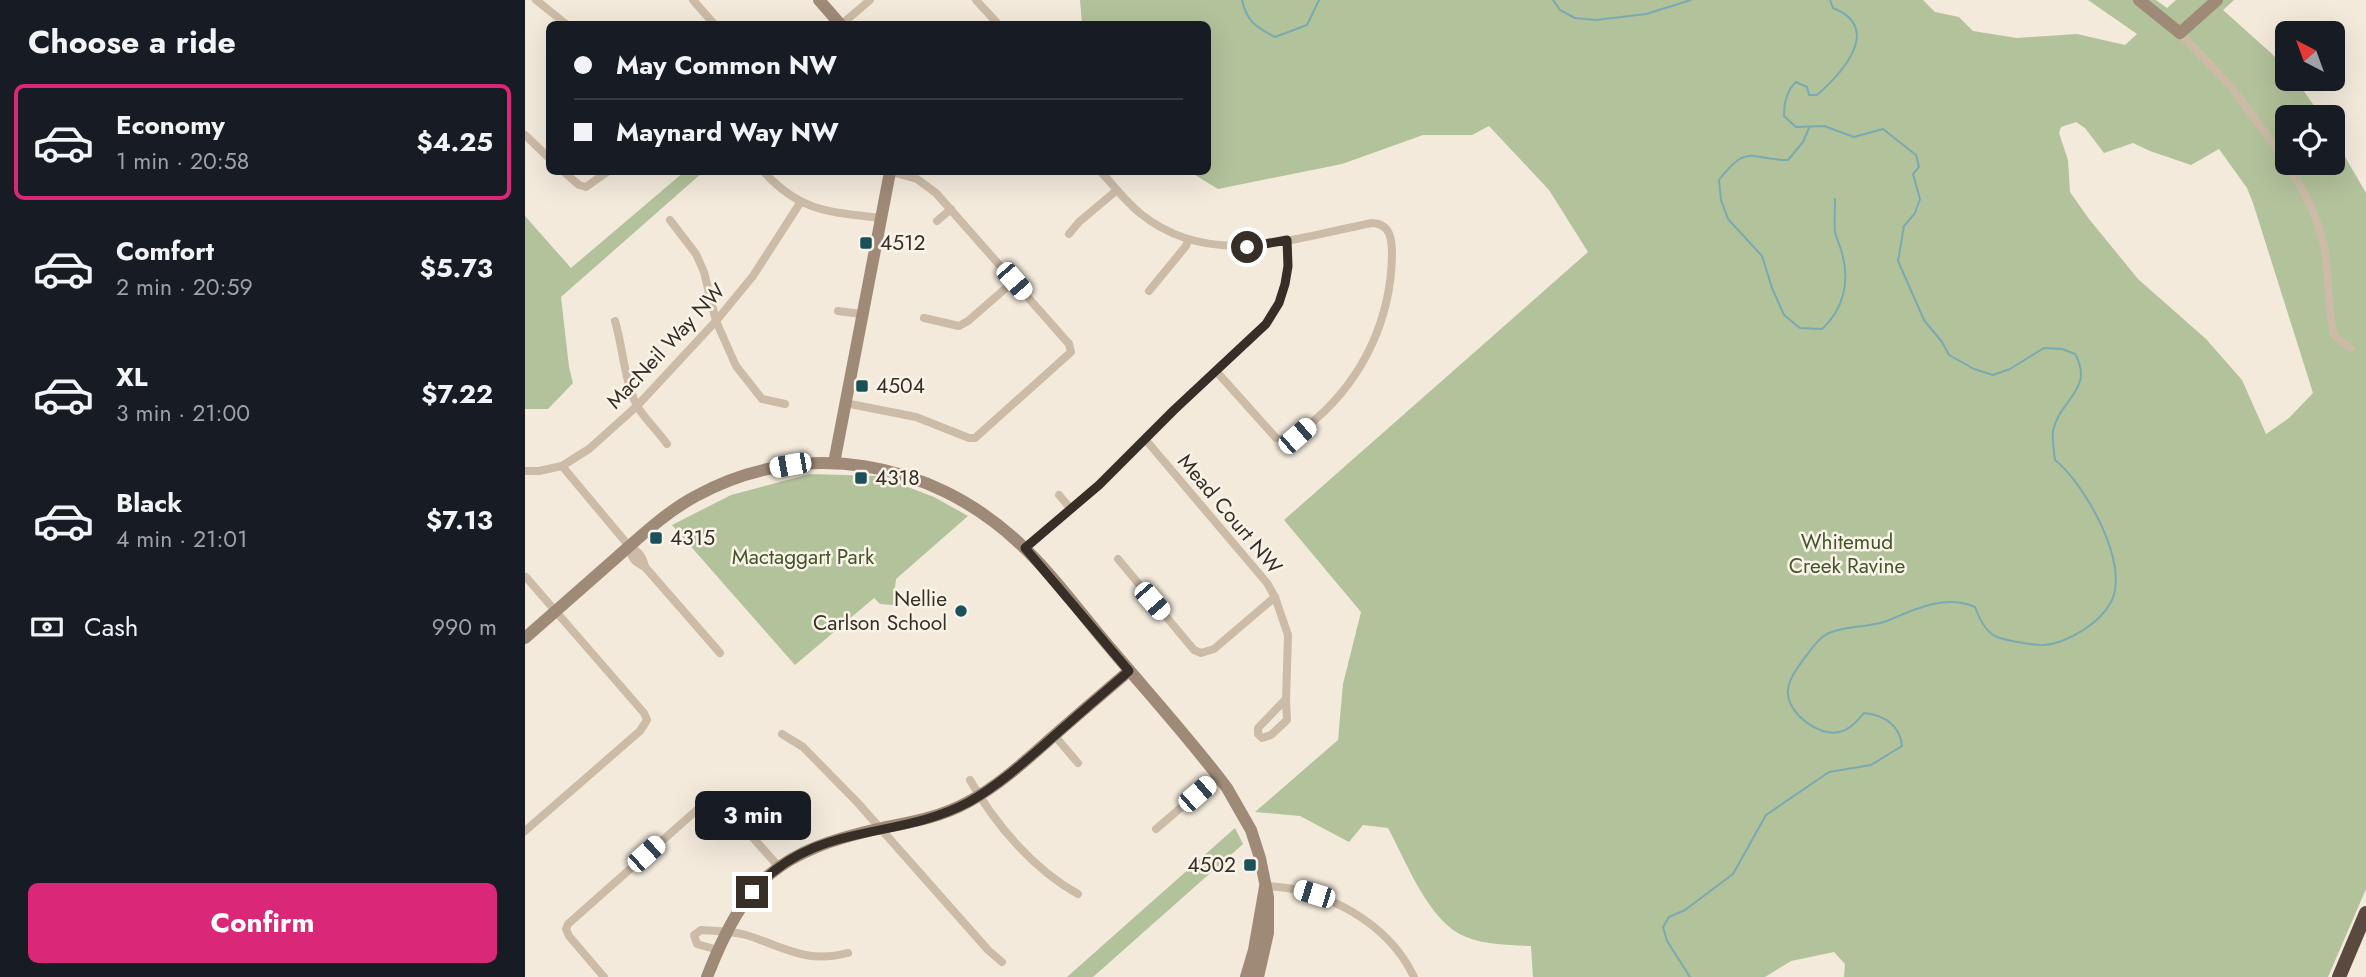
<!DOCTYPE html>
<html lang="en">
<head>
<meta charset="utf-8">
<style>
  body { margin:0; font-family:Jost,sans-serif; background:#20242c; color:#f1f3f6; height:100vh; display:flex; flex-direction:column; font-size:26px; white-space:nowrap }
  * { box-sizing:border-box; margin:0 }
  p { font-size:23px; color:#9ea1a6 }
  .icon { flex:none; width:38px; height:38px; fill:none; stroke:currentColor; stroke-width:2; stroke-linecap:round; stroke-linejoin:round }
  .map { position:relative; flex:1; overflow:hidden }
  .panel { display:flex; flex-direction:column; background:#171b24; width:525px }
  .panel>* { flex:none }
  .hud { position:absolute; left:21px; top:21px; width:665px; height:154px; border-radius:10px; box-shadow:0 7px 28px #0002; display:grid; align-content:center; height:154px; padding:0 28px; background:#171b24 }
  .needle { width:46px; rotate:319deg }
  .fabs { position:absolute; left:1750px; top:21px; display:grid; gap:14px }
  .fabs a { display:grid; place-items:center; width:70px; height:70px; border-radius:10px; background:#171b24; box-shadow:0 7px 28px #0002; font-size:35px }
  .end { position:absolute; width:32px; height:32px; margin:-16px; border:9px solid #372e28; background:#fff; box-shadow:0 0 0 4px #fff }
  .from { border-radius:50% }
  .bubble { position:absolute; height:49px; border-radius:10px; background:#171b24; box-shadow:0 7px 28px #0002; font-size:23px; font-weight:700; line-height:49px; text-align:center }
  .car { position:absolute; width:21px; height:42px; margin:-21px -10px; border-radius:9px; box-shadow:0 0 5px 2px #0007; background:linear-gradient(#fff 24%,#345 0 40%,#fff 0 76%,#345 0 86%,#fff 0) }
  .hud b { display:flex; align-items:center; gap:24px; height:66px; font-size:26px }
  .hud b+b { border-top:2px solid #363941 }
  .hud i { width:18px; height:18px; background:#f1f3f6 }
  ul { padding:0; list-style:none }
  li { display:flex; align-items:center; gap:21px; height:116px; margin:0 14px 10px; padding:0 14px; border:4px solid transparent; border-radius:10px }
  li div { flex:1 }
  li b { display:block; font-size:26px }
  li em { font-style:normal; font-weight:700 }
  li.active { border-color:#db2777 }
  li>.icon { width:63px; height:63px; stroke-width:1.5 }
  h2 { padding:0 28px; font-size:32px; line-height:84px }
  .pay { display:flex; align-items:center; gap:18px; height:77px; padding:0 28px; font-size:26px }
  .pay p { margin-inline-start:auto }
  .primary-button { display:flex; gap:14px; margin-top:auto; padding:14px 28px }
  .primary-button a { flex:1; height:80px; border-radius:10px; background:#db2777; color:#fff; font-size:28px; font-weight:700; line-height:80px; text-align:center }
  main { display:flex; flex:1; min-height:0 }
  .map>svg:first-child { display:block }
  .green { fill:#b2c29b; fill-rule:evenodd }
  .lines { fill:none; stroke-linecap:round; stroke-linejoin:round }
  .stream { stroke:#7aaab1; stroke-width:2 }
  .street { stroke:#cbbba7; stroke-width:8 }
  .secondary { stroke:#9f8a78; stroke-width:12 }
  .highway { stroke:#59493f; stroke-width:14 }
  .route { stroke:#372e28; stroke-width:9 }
  .poi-dot { fill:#1c515a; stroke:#faf3e8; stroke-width:2.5 }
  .labels { text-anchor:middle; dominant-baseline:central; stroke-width:5; stroke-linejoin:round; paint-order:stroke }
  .poi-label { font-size:21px; fill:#372e28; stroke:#faf3e8; text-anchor:start }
  .street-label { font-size:21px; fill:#372e28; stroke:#faf3e8 }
  .park-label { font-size:21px; fill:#43562b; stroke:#faf3e8 }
</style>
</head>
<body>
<main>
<section class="panel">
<h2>Choose a ride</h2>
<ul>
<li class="active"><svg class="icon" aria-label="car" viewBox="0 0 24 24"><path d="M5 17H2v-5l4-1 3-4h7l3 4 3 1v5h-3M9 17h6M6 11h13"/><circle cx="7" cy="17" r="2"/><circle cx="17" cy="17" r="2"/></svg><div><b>Economy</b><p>1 min · 20:58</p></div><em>$4.25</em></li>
<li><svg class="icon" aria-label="car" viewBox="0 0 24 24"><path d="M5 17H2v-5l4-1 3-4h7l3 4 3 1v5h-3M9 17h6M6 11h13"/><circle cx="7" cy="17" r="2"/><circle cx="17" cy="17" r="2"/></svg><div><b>Comfort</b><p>2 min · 20:59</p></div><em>$5.73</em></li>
<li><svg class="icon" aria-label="car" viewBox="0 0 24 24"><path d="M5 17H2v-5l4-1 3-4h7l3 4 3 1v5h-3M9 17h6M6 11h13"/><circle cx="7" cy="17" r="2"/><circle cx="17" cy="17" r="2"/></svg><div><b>XL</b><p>3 min · 21:00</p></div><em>$7.22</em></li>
<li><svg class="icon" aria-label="car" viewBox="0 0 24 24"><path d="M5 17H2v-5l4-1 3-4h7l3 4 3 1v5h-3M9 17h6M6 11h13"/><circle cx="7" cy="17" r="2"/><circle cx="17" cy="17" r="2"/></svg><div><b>Black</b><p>4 min · 21:01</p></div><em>$7.13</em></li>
</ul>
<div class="pay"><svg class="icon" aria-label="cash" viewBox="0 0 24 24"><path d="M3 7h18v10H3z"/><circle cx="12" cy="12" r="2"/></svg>Cash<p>990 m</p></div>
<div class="primary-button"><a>Confirm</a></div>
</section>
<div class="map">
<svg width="1841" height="977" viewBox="0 0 1841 977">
  <rect width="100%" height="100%" fill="#f3eadc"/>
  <!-- green -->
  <g class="green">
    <path d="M555,0h843l12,12 24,5 14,14 44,7 60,-4 48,11 12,-11 -49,-34h68l11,8 9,-8h58l-11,10 48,43 16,17v9h8l3,4 24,34h-35v46h46v-27l33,57v696l-38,88h-484l1,-13 -11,-12 -43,9 -26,16h-232l-2,-31c-22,-1 -45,-1 -65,-9 -37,-14 -60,-76 -78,-109l-25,-3 -14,17 -49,-26 -45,-4 83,-72 5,-56 18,-72 -77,-92 304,-268 -39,-62 -60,-64 -17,9h-49l-81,29 -124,25 -28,-17h17v-148h-125zM1551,122l9,6 19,25 29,-10 17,8 41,14 28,-16 28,39 6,15 60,190 -24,25 -23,16 -24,-54 -36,-41 -68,-60 -49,-60 -19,-27 -2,-32 -9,-27 2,-6z"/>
    <path d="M159,172h19l-142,125 8,70 4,16 -25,26h-23v-193l46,52z"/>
    <path d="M285,474l69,2 55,21 34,19 -72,63 -3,26 -13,-1 -6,-6 -79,67 -123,-140 59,-30z"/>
    <path d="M710,828l8,16 -150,133h-26z"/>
  </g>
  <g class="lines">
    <!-- stream -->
    <g class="stream">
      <path d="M717,0c5,22 14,27 33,37l32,-12 12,-25"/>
      <path d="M1028,0l7,10 15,8 21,2 50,-6 45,-14"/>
      <path d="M1284,128l-6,14 -15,18c-37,1 -39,-19 -69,20l2,20 7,19 34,37 10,32 12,27 16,13 22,1c22,-20 28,-48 20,-76 -2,-7 -5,-14 -7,-21 -1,-11 0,-22 0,-33"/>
      <path d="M1165,977l-23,-36 -4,-14 6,-10 16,-7 48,-36 33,-59 63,-43 42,-7 31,-19c-2,-21 -18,-31 -38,-33 -7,8 -14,17 -25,19 -20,5 -50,-18 -51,-38 -1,-13 8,-24 15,-34 7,-9 15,-22 26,-27 18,-8 39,-5 58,-12 28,-12 58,-27 88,-14 4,11 10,25 22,30 8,3 39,9 47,8 24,-2 56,-22 67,-43 20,-38 -27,-119 -56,-142 -1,-9 -3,-20 -2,-29 6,-31 42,-42 22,-77l-13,-5 -18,-1 -34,21 -17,6 -19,-6 -25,-14 -7,-13 -18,-22 -26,-59 6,-35 11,-13 5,-14 -7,-25 6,-7 -3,-12 -33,-26 -29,8 -30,-11 -28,1 -12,-11c0,-13 2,-25 12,-34l11,5 2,8h8c24,-21 67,-67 16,-87l-3,-8"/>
    </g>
    <!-- street -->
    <g class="street">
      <path d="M11,0l30,24"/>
      <path d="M168,0l21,24"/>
      <path d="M451,0l22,24"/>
      <path d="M317,24l28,-24"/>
      <path d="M1655,33l53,56 54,74"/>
      <path d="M0,135l24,23"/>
      <path d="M1762,163c18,30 35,61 39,96 3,25 2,52 8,76l17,14"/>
      <path d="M39,172l15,13 7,2 21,-15"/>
      <path d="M239,172c36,40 66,40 117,46"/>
      <path d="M576,172c13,14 25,30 40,42 70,56 153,24 231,9 19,1 20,17 20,32 -1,63 -28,122 -76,164 -9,8 -18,18 -30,22l-10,-3 -60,-67"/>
      <path d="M145,220l26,34 8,18 12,49 20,45 26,33 23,5"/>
      <path d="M412,221l14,-12"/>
      <path d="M544,234l10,-12 38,-32"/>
      <path d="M624,291l37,-45 2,-6"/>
      <path d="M313,311l23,3"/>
      <path d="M399,318l35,8 9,-5 46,-40"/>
      <path d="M90,321c8,27 9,57 21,83 5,11 23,28 31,40"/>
      <path d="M320,403l71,14 53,21h6l96,-86 -2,-8 -133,-151 -19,-14 -25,-7"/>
      <path d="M620,439l122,144 8,14 13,38 -2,64 -28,29v6l4,4 9,-3 16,-15 -1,-21"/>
      <path d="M37,466l67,80c10,6 14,10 16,21"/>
      <path d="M0,471h14l23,-5 27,-17 48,-43 79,-85 37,-45 47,-73"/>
      <path d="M534,495l12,14"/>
      <path d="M104,546c2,12 5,16 16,21l75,86"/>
      <path d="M500,548l74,-63 75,-75 92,-86 13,-21 6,-19 3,-18 -1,-26"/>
      <path d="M593,559l76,91 7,3 13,-4 61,-52"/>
      <path d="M257,734l21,13 54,55 131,148 14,12"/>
      <path d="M529,735l24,28"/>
      <path d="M445,780c25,44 63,89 108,114"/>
      <path d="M631,829l62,-53"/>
      <path d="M0,831l115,-100 7,-11 -3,-7 -118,-136"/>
      <path d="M740,886c59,2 123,36 149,91"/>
      <path d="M193,950l-21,-6 -3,-9 7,-5c15,1 30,1 45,5 38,12 60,29 102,18"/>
      <path d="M79,977l-35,-41 -3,-7 2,-5 139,-123 7,-2 9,5 56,63"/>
    </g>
    <!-- secondary -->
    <g class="secondary">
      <path d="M294,0l21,24"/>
      <path d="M1614,0l41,33 37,-33"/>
      <path d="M309,463l56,-291"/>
      <path d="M0,638c31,-27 61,-54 91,-80 25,-22 50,-46 80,-62 107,-59 234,-36 322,46 35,32 63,72 94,108 38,45 79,90 115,138l24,42 9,28 8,39v36l-10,44"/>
      <path d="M182,977c39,-99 71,-126 175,-149 30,-6 59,-11 86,-26 30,-16 55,-39 81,-62 26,-23 53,-46 80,-69"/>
      <path d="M721,977l8,-27 11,-63"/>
    </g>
    <!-- highway -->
    <path class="highway" d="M1814,977l27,-64"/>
  </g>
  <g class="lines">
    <!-- route -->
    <path class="route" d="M227,892c63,-72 142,-50 217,-90 28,-16 52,-37 76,-58 28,-25 56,-49 84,-73l-104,-123 74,-63 75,-75 92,-86 13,-21 6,-19 3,-18 -1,-26 -40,7"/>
  </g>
  <!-- markers -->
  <g class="poi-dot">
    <rect x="334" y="236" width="14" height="14" rx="3.5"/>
    <rect x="330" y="379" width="14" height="14" rx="3.5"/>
    <rect x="329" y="471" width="14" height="14" rx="3.5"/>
    <rect x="124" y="531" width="14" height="14" rx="3.5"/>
    <circle cx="436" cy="611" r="7"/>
    <rect x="718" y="858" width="14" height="14" rx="3.5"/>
  </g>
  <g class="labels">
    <!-- poi labels -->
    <g class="poi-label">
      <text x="355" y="243">4512</text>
      <text x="351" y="386">4504</text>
      <text x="350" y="478">4318</text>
      <text x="145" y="538">4315</text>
      <text x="422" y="599" text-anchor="end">Nellie<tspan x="422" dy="24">Carlson School</tspan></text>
      <text x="711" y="865" text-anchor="end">4502</text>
    </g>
    <!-- street labels -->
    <g class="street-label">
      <text transform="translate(141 346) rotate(-47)">MacNeil Way NW</text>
      <text transform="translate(705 514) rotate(50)">Mead Court NW</text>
    </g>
    <!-- park labels -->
    <g class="park-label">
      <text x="1322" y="542">Whitemud<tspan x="1322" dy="24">Creek Ravine</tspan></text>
      <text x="278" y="557">Mactaggart Park</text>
    </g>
  </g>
</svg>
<div class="fabs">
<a><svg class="needle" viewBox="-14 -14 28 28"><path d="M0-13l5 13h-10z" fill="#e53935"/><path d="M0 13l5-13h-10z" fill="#9ea1a6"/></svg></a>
<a><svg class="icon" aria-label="locate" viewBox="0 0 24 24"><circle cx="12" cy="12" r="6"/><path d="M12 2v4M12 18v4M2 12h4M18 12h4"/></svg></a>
</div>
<i class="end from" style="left:722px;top:247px"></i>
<i class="end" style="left:227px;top:892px"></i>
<div class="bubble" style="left:170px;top:791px;width:116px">3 min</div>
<i class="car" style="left:489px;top:281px;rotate:139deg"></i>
<i class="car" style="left:772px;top:436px;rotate:49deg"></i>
<i class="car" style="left:265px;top:465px;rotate:260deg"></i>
<i class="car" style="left:627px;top:601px;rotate:139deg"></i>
<i class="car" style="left:672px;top:794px;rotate:49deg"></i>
<i class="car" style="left:121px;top:854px;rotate:48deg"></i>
<i class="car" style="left:789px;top:894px;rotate:287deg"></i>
<div class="hud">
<b><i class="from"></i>May Common NW</b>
<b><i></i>Maynard Way NW</b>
</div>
</div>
</main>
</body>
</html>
